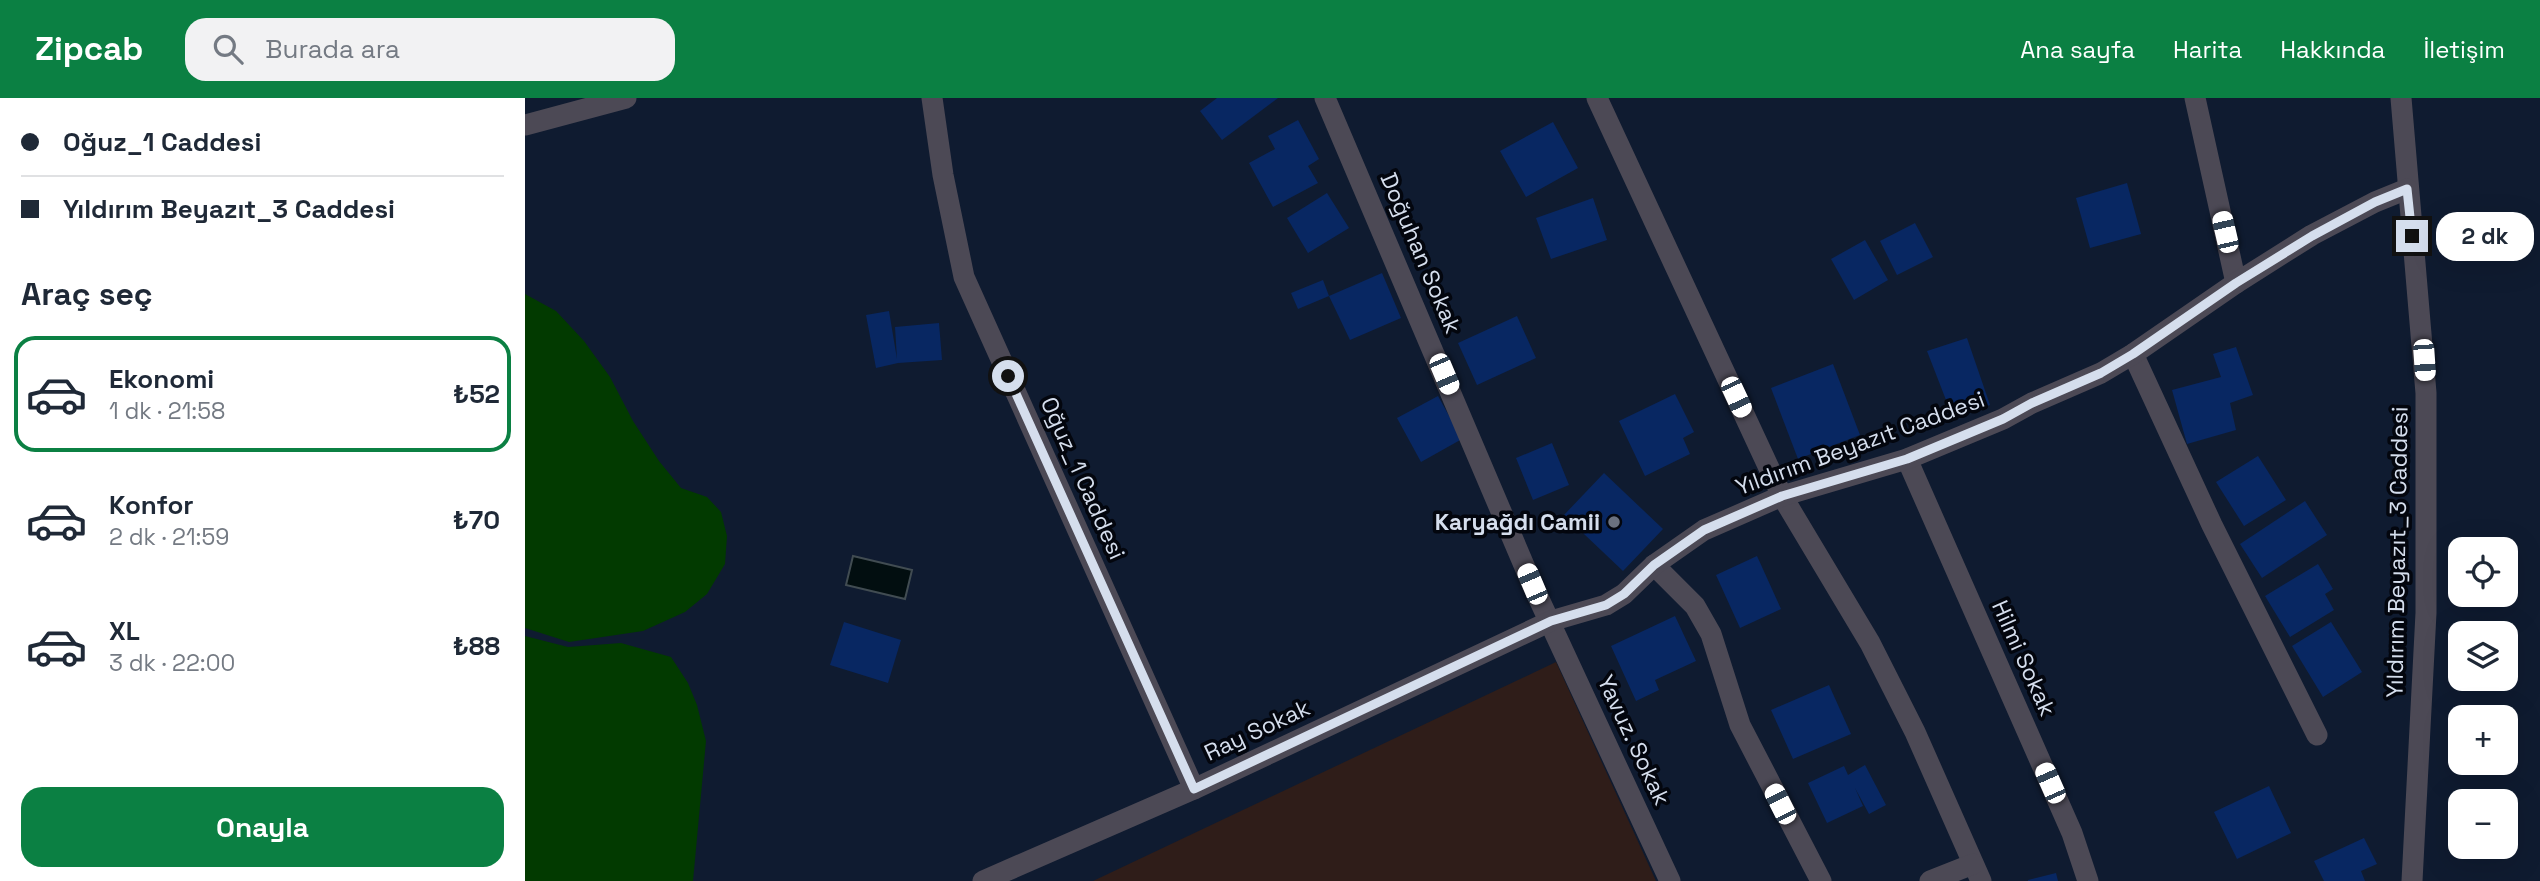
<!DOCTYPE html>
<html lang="tr">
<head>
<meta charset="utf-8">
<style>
  body { margin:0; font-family:"Space Grotesk",sans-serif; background:#f2f2f3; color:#1f2937; height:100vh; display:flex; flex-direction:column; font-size:26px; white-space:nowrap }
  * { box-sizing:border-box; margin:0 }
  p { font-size:23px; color:#747a83 }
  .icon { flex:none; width:38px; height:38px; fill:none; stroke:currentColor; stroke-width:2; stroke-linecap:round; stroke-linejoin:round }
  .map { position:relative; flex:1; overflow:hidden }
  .side { display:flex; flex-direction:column; background:#fff; width:525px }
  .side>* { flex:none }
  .guide { display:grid; align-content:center; height:154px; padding:0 21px; background:#fff }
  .controls { position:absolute; left:1923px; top:439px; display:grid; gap:14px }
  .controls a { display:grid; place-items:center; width:70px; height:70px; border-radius:14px; background:#fff; box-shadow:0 7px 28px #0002; font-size:35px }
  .end { position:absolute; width:32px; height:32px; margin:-16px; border:9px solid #d5deed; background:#111; box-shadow:0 0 0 4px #111 }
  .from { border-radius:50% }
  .bubble { position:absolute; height:49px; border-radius:21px; background:#fff; box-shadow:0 7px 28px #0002; font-size:23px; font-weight:800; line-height:49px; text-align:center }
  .car { position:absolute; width:21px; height:42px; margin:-21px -10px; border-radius:9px; box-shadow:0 0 5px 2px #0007; background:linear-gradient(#fff 24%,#345 0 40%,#fff 0 76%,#345 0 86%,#fff 0) }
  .guide b { display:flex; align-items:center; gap:24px; height:66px; font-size:26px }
  .guide b+b { border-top:2px solid #e0e1e3 }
  .guide i { width:18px; height:18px; background:#1f2937 }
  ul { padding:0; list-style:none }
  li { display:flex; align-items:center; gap:21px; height:116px; margin:0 14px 10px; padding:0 7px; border:4px solid transparent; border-radius:21px }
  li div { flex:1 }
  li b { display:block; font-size:26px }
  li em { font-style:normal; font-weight:800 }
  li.active { border-color:#0b8043 }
  li>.icon { width:63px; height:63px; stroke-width:1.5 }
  h2 { padding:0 21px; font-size:32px; line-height:84px }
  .primary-button { display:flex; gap:14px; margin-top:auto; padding:14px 21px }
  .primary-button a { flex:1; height:80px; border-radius:21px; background:#0b8043; color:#fff; font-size:28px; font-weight:800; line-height:80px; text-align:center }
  header { display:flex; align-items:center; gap:42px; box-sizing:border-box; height:98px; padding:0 35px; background:#0b8043; color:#fff }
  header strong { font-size:33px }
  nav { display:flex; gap:38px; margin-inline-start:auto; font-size:24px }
  .search { width:490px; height:63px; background:#f2f2f3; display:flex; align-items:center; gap:18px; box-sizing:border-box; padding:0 24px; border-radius:21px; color:#747a83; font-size:26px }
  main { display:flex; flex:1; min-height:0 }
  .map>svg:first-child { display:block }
  .education { fill:#2f1d19 }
  .green { fill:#023a00 }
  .water { fill:#020e10; stroke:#414c52; stroke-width:2 }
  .building { fill:#082762 }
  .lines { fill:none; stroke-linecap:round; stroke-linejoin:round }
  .minor { stroke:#4c4955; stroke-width:21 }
  .route { stroke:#d5deed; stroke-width:9 }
  .worship-dot { fill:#6b7280; stroke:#03060e; stroke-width:2.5 }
  .labels { text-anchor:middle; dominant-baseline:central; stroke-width:7; stroke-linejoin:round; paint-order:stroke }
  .street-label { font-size:23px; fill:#d5deed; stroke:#03060e }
  .poi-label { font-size:23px; font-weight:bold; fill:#d5deed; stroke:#03060e; text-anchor:end }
</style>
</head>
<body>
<header>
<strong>Zipcab</strong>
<div class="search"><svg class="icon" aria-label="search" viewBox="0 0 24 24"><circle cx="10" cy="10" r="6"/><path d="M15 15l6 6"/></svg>Burada ara</div>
<nav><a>Ana sayfa</a><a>Harita</a><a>Hakkında</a><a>İletişim</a></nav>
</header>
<main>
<section class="side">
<div class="guide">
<b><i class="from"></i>Oğuz_1 Caddesi</b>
<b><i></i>Yıldırım Beyazıt_3 Caddesi</b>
</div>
<h2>Araç seç</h2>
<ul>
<li class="active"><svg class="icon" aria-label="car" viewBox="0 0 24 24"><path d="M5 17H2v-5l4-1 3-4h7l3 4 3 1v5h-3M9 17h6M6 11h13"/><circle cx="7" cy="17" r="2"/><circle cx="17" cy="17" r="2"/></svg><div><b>Ekonomi</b><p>1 dk · 21:58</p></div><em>₺52</em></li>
<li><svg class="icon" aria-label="car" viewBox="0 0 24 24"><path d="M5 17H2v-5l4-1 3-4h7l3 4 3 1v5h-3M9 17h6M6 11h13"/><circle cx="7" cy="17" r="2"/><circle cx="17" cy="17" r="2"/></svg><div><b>Konfor</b><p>2 dk · 21:59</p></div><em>₺70</em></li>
<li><svg class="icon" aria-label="car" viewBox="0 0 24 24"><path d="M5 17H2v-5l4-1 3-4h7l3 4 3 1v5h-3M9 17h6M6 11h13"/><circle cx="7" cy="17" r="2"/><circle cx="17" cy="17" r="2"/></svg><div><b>XL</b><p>3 dk · 22:00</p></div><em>₺88</em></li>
</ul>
<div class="primary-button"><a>Onayla</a></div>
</section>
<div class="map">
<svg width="2015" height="783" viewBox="0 0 2015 783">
  <rect width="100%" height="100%" fill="#0f1b30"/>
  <!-- education -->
  <path class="education" d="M1031,564l100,219h-563z"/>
  <!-- green -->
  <g class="green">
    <path d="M0,196l31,17 28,30 26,36 23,44 26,40 22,27 26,9 14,15 6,24 -2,28 -18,30 -22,18 -42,19 -74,11 -44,-14z"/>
    <path d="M0,538l43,11 53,-4 50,14 17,26 9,22 9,36 -13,140h-168z"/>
  </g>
  <!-- water -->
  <path class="water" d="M328,458l59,14 -7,29 -59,-14z"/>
  <!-- building -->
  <g class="building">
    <path d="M692,0h61l-56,42 -22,-29z"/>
    <path d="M773,22l21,39 -11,7 10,17 -45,24 -24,-44 26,-14 -7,-13z"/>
    <path d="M1028,24l25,46 -52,29 -26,-46z"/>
    <path d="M1602,85l14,51 -51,14 -14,-50z"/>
    <path d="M802,95l22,35 -41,25 -21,-35z"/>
    <path d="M1068,100l14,42 -56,19 -15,-41z"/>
    <path d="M1390,125l18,34 -36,18 -17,-34z"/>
    <path d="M1340,142l23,40 -34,20 -23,-41z"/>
    <path d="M857,175l19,45 -51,22 -21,-44z"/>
    <path d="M798,182l6,16 -31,13 -7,-16z"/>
    <path d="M364,213l8,48 -2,-32 44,-4 3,37 -44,3 -22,5 -10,-53z"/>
    <path d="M992,218l19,42 -59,27 -19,-42z"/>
    <path d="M1442,240l23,67 -37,13 -26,-67z"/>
    <path d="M1711,249l17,48 -23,8 6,27 -49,14 -15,-54 49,-13 -8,-23z"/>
    <path d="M1308,266l27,71 -62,24 -27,-71z"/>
    <path d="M1150,296l19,38 -11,6 7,16 -45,22 -26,-55z"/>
    <path d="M913,298l24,43 -41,23 -24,-44z"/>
    <path d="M1027,345l17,42 -36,15 -17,-42z"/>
    <path d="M1733,358l28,44 -42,26 -28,-44z"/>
    <path d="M1079,375l59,56 -40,42 -59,-56z"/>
    <path d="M1780,403l22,34 -65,43 -22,-34z"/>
    <path d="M1232,458l24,53 -41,19 -24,-53z"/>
    <path d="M1793,466l15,25 -8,5 9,16 -44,27 -25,-41z"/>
    <path d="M1150,518l21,45 -41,19 4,10 -23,11 -25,-55z"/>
    <path d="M319,524l57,18 -13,43 -58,-18z"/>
    <path d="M1806,524l31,50 -39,25 -31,-51z"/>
    <path d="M1304,587l22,49 -58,25 -22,-49z"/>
    <path d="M1340,667l21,40 -17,9 -14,-26 8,18 -36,17 -19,-40 36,-17 4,9z"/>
    <path d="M1744,688l22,47 -54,26 -23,-47z"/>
    <path d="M1839,740l13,26 -16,7 4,10h-41l-10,-20z"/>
    <path d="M1531,775l2,8h-30v-1z"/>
  </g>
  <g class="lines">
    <!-- minor -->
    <g class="minor">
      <path d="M407,0l11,77 21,102 230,512"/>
      <path d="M800,0l207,486 138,297"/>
      <path d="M1072,0l185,398 88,147 45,89 66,149"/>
      <path d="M1670,0l41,185"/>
      <path d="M1876,0l25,295v220l-14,268"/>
      <path d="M0,27l101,-27"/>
      <path d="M1608,256l79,171 105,210"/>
      <path d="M1382,361l165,374 16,48"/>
      <path d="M1129,467l41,41 16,28 29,91 81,156"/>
      <path d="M458,783l211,-92 357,-168 55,-16 18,-11 30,-29 50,-35 78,-34 125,-37 96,-40 29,-16 69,-30 32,-19 103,-71 76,-48 63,-33 32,-13"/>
      <path d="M1405,783l43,-17"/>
    </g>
  </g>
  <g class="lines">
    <!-- route -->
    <path class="route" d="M483,278l186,413 357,-168 55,-16 18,-11 30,-29 50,-35 78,-34 125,-37 96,-40 29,-16 69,-30 32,-19 103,-71 76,-47 63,-34 32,-13 5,47"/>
  </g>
  <!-- markers -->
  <circle class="worship-dot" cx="1089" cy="424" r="7"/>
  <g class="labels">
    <!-- street labels -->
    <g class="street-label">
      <text transform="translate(896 155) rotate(67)">Doğuhan Sokak</text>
      <text transform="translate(1335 345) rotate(-20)">Yıldırım Beyazıt Caddesi</text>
      <text transform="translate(558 380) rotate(66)">Oğuz_1 Caddesi</text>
      <text transform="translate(1872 454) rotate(-89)">Yıldırım Beyazıt_3 Caddesi</text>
      <text transform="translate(1499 560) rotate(66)">Hilmi Sokak</text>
      <text transform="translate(732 632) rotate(-25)">Ray Sokak</text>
      <text transform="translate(1109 642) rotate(65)">Yavuz. Sokak</text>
    </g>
    <!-- poi labels -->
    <g class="poi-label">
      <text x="1075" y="424">Karyağdı Camii</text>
    </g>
  </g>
</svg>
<div class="controls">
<a><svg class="icon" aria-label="locate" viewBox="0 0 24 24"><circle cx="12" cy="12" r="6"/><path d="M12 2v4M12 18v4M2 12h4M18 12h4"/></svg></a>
<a><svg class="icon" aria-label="layers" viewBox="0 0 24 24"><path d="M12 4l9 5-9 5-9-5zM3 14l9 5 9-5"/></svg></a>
<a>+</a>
<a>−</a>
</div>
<i class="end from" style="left:483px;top:278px"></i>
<i class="end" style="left:1887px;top:138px"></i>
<div class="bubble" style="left:1911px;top:114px;width:98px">2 dk</div>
<i class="car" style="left:1700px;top:134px;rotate:347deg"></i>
<i class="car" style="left:1899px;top:262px;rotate:176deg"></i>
<i class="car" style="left:919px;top:276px;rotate:157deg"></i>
<i class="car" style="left:1211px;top:299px;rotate:155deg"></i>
<i class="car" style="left:1007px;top:486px;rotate:337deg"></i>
<i class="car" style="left:1525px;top:685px;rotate:336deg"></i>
<i class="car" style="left:1255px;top:706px;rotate:333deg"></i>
</div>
</main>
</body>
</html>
